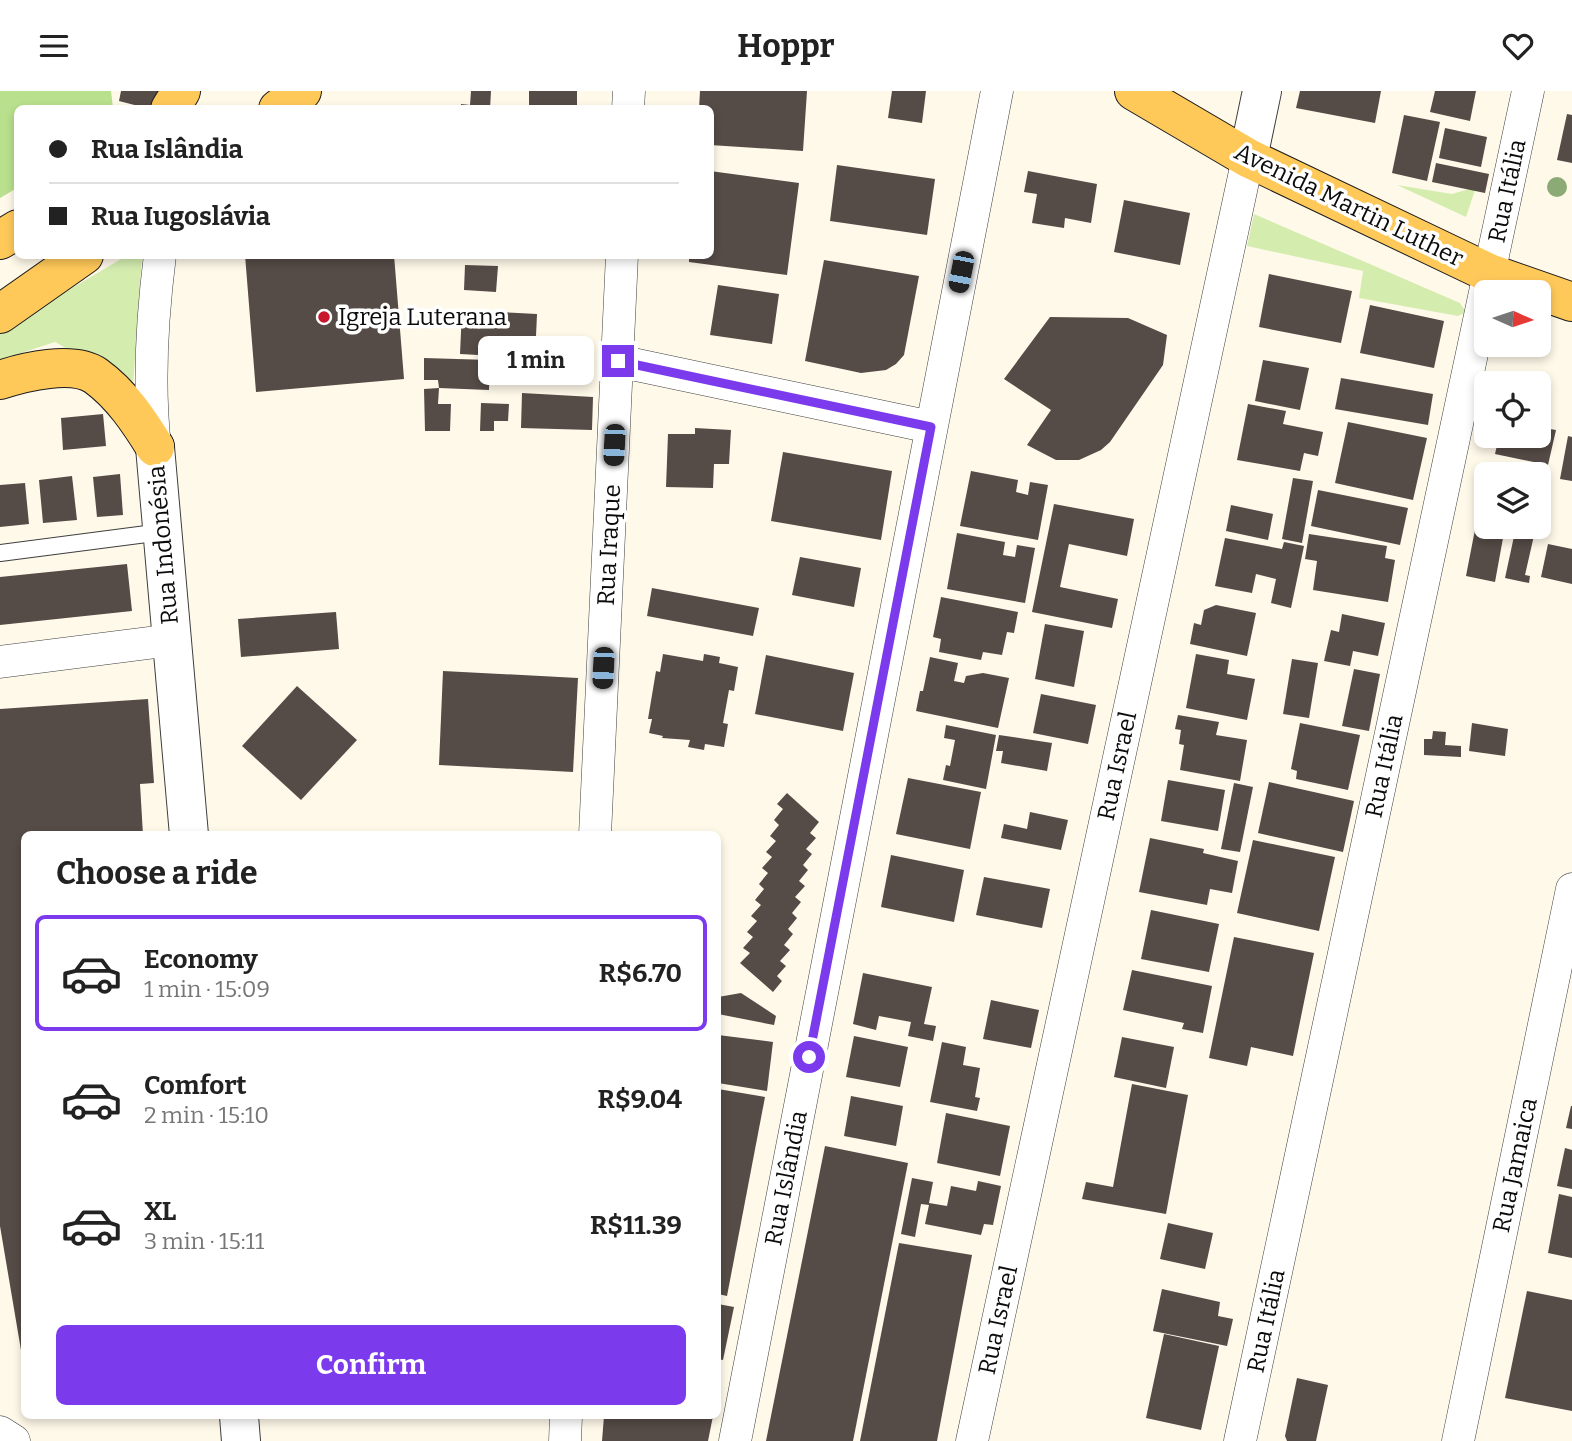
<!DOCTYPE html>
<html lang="en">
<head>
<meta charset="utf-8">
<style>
  body { margin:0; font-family:Bitter,serif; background:#f2f2f2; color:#222; height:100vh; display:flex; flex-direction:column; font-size:26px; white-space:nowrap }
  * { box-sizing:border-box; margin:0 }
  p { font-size:23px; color:#767676 }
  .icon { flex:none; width:38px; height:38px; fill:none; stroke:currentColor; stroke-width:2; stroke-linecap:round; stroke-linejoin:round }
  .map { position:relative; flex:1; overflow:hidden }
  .sheet { position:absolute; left:21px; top:740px; width:700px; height:588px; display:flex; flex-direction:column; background:#fff; border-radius:10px; box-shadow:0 4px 10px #0003 }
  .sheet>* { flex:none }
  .banner { position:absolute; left:14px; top:14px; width:700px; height:154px; border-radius:10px; box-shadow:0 4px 10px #0003; display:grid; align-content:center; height:154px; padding:0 35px; background:#fff }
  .needle { width:46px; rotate:93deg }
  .controls { position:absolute; left:1474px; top:189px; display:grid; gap:14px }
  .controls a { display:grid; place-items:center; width:77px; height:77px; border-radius:10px; background:#fff; box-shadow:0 4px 10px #0003; font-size:35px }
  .end { position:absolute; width:32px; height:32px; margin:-16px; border:9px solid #7c3aed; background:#fff; box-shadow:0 0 0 4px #fff }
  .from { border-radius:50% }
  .bubble { position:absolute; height:49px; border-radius:10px; background:#fff; box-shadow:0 4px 10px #0003; font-size:23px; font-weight:700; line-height:49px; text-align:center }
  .car { position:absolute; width:21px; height:42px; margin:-21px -10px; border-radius:9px; box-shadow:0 0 5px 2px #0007; background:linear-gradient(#222 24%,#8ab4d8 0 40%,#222 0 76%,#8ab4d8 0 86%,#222 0) }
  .banner b { display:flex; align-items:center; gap:24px; height:66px; font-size:26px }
  .banner b+b { border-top:2px solid #e0e0e0 }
  .banner i { width:18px; height:18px; background:#222 }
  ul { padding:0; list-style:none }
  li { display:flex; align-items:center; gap:21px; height:116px; margin:0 14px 10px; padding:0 21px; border:4px solid transparent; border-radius:10px }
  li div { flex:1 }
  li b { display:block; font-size:26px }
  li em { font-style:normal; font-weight:700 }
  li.on { border-color:#7c3aed }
  li>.icon { width:63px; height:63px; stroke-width:1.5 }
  h2 { padding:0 35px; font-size:32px; line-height:84px }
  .primary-button { display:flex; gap:14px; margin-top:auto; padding:14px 35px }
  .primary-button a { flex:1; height:80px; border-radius:10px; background:#7c3aed; color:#fff; font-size:28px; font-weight:700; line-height:80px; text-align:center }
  header { display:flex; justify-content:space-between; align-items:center; height:91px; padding:0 35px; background:#fff; font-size:32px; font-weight:700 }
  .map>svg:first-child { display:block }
  .green { fill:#d4edaf }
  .forest { fill:#b9e08d }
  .building { fill:#554b47 }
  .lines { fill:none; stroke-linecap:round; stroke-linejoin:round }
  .service-casing { stroke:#3e3e3e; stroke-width:18 }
  .minor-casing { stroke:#3e3e3e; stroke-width:33 }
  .tertiary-casing { stroke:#3e3e3e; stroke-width:40 }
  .primary-casing { stroke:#1c1c1c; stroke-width:40 }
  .service { stroke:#fff; stroke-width:16 }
  .minor { stroke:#fff; stroke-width:32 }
  .tertiary { stroke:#fff; stroke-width:38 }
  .primary { stroke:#ffc95a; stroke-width:38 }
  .tree { fill:#8caa75 }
  .route { stroke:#7c3aed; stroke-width:9 }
  .poi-dot { fill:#c8162d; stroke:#fff; stroke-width:2.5 }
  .labels { text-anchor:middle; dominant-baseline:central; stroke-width:7; stroke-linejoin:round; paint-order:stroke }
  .street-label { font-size:24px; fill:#0b0b0b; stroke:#fff }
  .poi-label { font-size:24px; fill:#0b0b0b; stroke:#fff; text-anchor:start }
</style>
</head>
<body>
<header><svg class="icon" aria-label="menu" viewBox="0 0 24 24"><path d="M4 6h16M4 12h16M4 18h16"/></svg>Hoppr<svg class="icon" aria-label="heart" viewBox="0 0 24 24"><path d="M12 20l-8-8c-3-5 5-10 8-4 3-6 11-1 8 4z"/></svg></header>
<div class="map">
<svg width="1572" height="1350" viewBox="0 0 1572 1350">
  <rect width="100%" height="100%" fill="#fff9ea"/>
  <!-- green -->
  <g class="green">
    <path d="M1397,94l55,9 24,-7 -10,30z"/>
    <path d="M1254,123l206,89 6,9 -8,4 -99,-18 4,-27 -116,-25z"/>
    <path d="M126,165h16l-9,130 -78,-44 -55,18v-29z"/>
  </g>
  <!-- forest -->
  <path class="forest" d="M0,0h111l2,17 -95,1 -1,79 -17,10z"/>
  <!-- building -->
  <g class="building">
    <path d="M121,0h45l-5,18h-11l-31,-8z"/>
    <path d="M471,0h20l-1,18h-29v-5l9,1z"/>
    <path d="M529,0h48v18l-48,-3z"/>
    <path d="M700,0h107l-4,60 -93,-6v-36h-11z"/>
    <path d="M892,0h34l-4,32 -34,-5z"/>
    <path d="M1300,0h81l-6,32 -79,-15z"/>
    <path d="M1435,0h41l-6,30 -40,-9z"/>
    <path d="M1567,23l5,1v48l-15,-3z"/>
    <path d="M1404,24l36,7 -13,59 -35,-8z"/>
    <path d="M1445,37l42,9 -6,30 -42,-9z"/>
    <path d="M1436,72l53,11 -4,19 -53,-11z"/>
    <path d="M837,74l98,14 -8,56 -97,-14z"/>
    <path d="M710,80l89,12 -12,92 -98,-13v-7h21z"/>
    <path d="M1028,80l69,13 -6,39 -26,-5 -1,10 -32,-5 5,-29 -13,-2z"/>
    <path d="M1124,109l66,13 -10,52 -66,-13z"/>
    <path d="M245,164h149l10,124 -148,13z"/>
    <path d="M824,169l95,16 -15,79 -8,9 -10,6 -25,3 -56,-12z"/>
    <path d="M465,174l33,1 -2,26 -32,-2z"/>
    <path d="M1269,183l83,17 -11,52 -82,-16z"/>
    <path d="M718,194l61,9 -7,50 -62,-9z"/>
    <path d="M1370,214l74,16 -10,47 -74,-15z"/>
    <path d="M462,219l75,4 -2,44 -75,-4z"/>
    <path d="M1050,226l78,1 39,17 -4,30 -53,77 -9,8 -22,10h-23l-29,-15 24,-35 -47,-31z"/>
    <path d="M424,267l66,2 -1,30 -50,-2 -1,-8h-14z"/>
    <path d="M1263,269l46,8 -9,42 -45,-9z"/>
    <rect x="503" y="272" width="31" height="21"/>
    <path d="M1341,287l92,16 -5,31 -93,-16z"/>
    <path d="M439,297l-1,16h13l-1,27h-25l-1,-42z"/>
    <path d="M522,302l71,4 -1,33 -71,-2z"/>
    <path d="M481,312l28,1 -1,17h-14v10h-14z"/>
    <path d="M1248,313l38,7 -3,13 40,8 -5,24 -14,-3 -4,18 -63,-11z"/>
    <path d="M103,323l3,32 -43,4 -2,-32z"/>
    <path d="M1348,331l79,16 -14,62 -78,-17z"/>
    <path d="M1538,336l18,3 -8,35 -53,-11 4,-18h39z"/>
    <path d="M695,337l36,2 -2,34h-15l-1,24 -47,-1 2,-53h27z"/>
    <path d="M1568,345l4,1v44l-12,-2z"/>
    <path d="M783,361l109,19 -11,69 -110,-19z"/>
    <path d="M1488,374l28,6 -1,3h-29z"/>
    <path d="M971,380l47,9 -2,12 12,3 2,-13 18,3 -10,55 -78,-14z"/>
    <path d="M120,383l3,41 -26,2 -4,-40z"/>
    <path d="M72,385l5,44 -34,3 -4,-43z"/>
    <path d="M1293,387l20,3 -11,62 -20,-4z"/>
    <path d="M25,392l4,41 -29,3v-42z"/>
    <path d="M1484,392l2,44h19l-10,55 -29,-6z"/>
    <path d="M1318,399l90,18 -8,37 -89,-19z"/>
    <path d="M1054,413l80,15 -7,37 -58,-12 -9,43 58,12 -6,29 -80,-16z"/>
    <path d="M1231,414l42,9 -5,26 -42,-9z"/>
    <path d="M1516,436l19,4 -10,44 5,1 -1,7 -24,-5z"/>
    <path d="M957,442l48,9 -2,13 12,2 2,-12 18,3 -10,55 -78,-14z"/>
    <path d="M1309,443l78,12 -2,12 10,2 -7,42 -75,-12 4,-29 -12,-2z"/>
    <path d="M1225,447l57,11 2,-7 20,4 -13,62 -20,-5 5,-24 -20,-5 -4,19 -37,-7z"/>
    <path d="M1548,453l24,5v35l-31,-7z"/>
    <path d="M800,466l61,11 -7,39 -62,-12z"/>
    <path d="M127,473l5,47 -132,14v-48z"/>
    <path d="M652,497l107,20 -6,28 -106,-20z"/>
    <path d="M941,506l77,15 -4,21 -7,-1 -5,23 -19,-3 -2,8 -42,-8 2,-13 -8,-2z"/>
    <path d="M1216,514l40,8 -9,43 -57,-12 4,-21 7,2 3,-15z"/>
    <path d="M336,521l3,37 -98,8 -3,-38z"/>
    <path d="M1342,523l43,9 -7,33 -25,-5 -3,15 -26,-5 7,-31 8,2z"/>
    <path d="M1045,533l39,7 -10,56 -39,-8z"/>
    <path d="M663,563l40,7 1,-7 16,3 -1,6 19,4 -4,24 -5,-1 -6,33 5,1 -4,23 -19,-3 -1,6 -16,-3 2,-7 -28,-2 1,-2 -14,-3 3,-14h-4l8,-48 4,1z"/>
    <path d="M1196,563l33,6 -2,14 28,5 -8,41 -61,-12z"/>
    <path d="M766,564l88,18 -11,58 -88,-17z"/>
    <path d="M930,566l28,6 -4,18 10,2 2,-7 17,-3 26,5 -11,50 -82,-17 4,-20h3z"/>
    <path d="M1292,568l26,4 -9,55 -26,-4z"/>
    <path d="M1354,578l26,5 -11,57 -27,-5z"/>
    <path d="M443,580l135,7 -5,94 -134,-7z"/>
    <path d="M297,595l60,54 -56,60 -59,-54z"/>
    <path d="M1041,603l55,11 -8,39 -55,-11z"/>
    <path d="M148,608l6,84 -14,1 3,51h-119l-1,527 -23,-136v-517z"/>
    <path d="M1178,624l41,7 -3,13 31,5 -7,41 -60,-11 4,-25 -5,-1 2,-14 -6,-1z"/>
    <path d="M1300,632l60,12 -12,55 -52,-11 1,-8 -6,-2z"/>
    <path d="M1472,632l36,6 -3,27 -36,-5z"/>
    <path d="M946,634l50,10 -10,54 -43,-9 3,-15 4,1 5,-26 -11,-2z"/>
    <path d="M1433,640l13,1 -1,13 16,1v11l-37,-2v-16h8z"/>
    <path d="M999,644l53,8 -5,28 -46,-8 2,-12h-7z"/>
    <path d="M908,687l73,14 -11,57 -74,-15z"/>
    <path d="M1168,689l57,10 -7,41 -57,-10z"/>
    <path d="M1269,691l85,19 -11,51 -85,-19z"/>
    <path d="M1234,692l19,4 -13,65 -19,-3z"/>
    <path d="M787,702l32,29 -9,11 6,5 -10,11 6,5 -9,11 5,5 -9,11 6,5 -10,11 6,5 -9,11 5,5 -9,11 5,5 -9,11 6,5 -10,11 6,5 -9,10 5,5 -9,11 -33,-29 10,-10 -7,-5 10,-11 -6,-5 10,-11 -6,-5 10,-11 -6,-5 9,-11 -5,-5 9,-11 -6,-5 10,-11 -6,-5 10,-11 -6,-5 9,-11 -5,-5 9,-11 -6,-5z"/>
    <path d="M1030,721l38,8 -7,30 -60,-12 3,-14 23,5z"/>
    <path d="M1150,747l54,11 -1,4 35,8 -6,32 -22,-4 -3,16 -68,-13z"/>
    <path d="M1253,749l82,17 -16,74 -82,-18z"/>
    <path d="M891,764l73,15 -10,52 -73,-15z"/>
    <path d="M984,786l66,12 -8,39 -66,-13z"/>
    <path d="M1151,819l68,14 -10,48 -68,-13z"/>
    <path d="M1234,846l80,16 -21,103 -42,-9 -4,19 -38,-8z"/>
    <path d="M1132,879l80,16 -9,47 -21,-4 2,-6 -61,-13z"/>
    <path d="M863,882l69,14 -8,37 12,2 -3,15 -25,-5 3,-14 -32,-6 -3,14 -23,-6z"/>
    <path d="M741,902l35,23 -2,9 -56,-11v-17z"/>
    <path d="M991,909l48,10 -8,38 -48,-9z"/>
    <path d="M718,944l55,7 -6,49 -49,-8z"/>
    <path d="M854,945l54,11 -8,40 -54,-10z"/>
    <path d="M1122,946l52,10 -8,41 -52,-11z"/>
    <path d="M942,951l24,5 -3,18 17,3 -5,29 5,1 -3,13 -47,-9z"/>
    <path d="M1132,993l56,11 -22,119 -84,-15 4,-17 27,5z"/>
    <path d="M718,998l47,8 -38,199 -9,-2z"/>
    <path d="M851,1005l52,10 -7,40 -52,-10z"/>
    <path d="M1571,1015h1v23l-6,-1z"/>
    <path d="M946,1022l64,13 -10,50 -63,-13z"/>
    <path d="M825,1055l83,17 -55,278h-87z"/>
    <path d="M1565,1057l7,2v39l-15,-3z"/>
    <path d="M912,1087l21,4 -4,21 18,3 4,-20 25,5 2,-10 23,5 -8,39 -9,-1 -3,11 -56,-11 4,-19 -8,-1 -6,33 -14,-3z"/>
    <path d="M1559,1103l13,3v61l-24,-5z"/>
    <path d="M1168,1132l45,10 -8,36 -45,-10z"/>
    <path d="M899,1152l73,12 -35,186h-77z"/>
    <path d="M1162,1198l58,13 -2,14 15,3 -6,27 -74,-15z"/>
    <path d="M1527,1200l45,9v111l-67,-13z"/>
    <path d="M718,1213l16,3 -11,53 -5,-1z"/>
    <path d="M1164,1243l55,12 -18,84 -55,-12z"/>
    <path d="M1297,1287l31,7 -12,56h-29l-2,-5z"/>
    <path d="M604,1325h109l-5,25h-106z"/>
  </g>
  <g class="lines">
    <!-- service casing -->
    <g class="service-casing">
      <path id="service" d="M0,462l162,-21"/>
    </g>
    <!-- minor casing -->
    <g class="minor-casing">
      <g id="minor">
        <path d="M628,18l1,-18"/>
        <path d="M618,270l313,66"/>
        <path d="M155,356c-7,-63 -3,-129 5,-192"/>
        <path d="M0,571l172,-22"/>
        <path d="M595,744l27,-580"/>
        <path d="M0,1341l14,9"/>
        <path d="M565,1350l1,-25"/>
        <path d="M735,1350l262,-1350"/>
        <path d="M972,1350l276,-1283"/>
        <path d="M1240,1350l288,-1350"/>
        <path d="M1458,1350l114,-552"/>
      </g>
    </g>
    <!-- tertiary casing -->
    <g class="tertiary-casing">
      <g id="tertiary">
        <path d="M1248,67l14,-67"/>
        <path d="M155,356l34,388"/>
        <path d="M239,1325l2,25"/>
      </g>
    </g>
    <!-- primary casing -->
    <g class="primary-casing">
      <g id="primary">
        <path d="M1134,0l114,67 241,115 83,29"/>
        <path d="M170,18l11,-18"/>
        <path d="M278,18l24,-18"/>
        <path d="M0,149l18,-11"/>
        <path d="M0,223l84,-59"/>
        <path d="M0,289c24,-8 73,-20 96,-4 25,18 43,45 59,71"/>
      </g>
    </g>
    <!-- service -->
    <use href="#service" class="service"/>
    <!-- minor -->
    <use href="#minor" class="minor"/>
    <!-- tertiary -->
    <use href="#tertiary" class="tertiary"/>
    <!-- primary -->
    <use href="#primary" class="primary"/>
  </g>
  <!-- trees -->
  <circle class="tree" cx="1557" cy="96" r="10"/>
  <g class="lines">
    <!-- route -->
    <path class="route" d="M618,270l313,66 -122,630"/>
  </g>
  <!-- markers -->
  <circle class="poi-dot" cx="324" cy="226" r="7"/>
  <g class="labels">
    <!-- street labels -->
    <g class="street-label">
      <text transform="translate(1507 100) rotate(-78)">Rua Itália</text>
      <text transform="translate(1349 114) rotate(26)">Avenida Martin Luther</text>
      <text transform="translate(163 454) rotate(-95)">Rua Indonésia</text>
      <text transform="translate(609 454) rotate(-87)">Rua Iraque</text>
      <text transform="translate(1117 675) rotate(-78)">Rua Israel</text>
      <text transform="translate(1384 675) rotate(-78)">Rua Itália</text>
      <text transform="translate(1515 1074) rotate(-78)">Rua Jamaica</text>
      <text transform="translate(786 1087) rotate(-79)">Rua Islândia</text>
      <text transform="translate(998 1229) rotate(-78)">Rua Israel</text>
      <text transform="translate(1266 1230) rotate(-78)">Rua Itália</text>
    </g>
    <!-- poi labels -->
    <g class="poi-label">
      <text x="338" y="226">Igreja Luterana</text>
    </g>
  </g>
</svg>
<div class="controls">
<a><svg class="needle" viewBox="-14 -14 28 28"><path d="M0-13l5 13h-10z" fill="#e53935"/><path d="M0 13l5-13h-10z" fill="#767676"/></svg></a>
<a><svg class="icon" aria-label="locate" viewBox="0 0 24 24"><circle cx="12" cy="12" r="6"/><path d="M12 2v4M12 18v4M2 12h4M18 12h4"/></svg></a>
<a><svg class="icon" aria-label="layers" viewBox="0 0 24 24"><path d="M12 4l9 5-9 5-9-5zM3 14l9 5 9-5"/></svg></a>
</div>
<i class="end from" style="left:809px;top:966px"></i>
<i class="end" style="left:618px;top:270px"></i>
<div class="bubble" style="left:478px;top:245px;width:116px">1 min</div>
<i class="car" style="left:961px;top:181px;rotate:191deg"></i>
<i class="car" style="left:614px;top:354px;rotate:183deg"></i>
<i class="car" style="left:603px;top:577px;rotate:183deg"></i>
<div class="banner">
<b><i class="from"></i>Rua Islândia</b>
<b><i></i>Rua Iugoslávia</b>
</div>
<section class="sheet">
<h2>Choose a ride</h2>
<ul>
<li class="on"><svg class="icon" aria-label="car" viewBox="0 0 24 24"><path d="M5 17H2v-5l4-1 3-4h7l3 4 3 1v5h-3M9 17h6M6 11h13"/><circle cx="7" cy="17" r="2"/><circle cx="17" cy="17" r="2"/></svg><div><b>Economy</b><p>1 min · 15:09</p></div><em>R$6.70</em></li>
<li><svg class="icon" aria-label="car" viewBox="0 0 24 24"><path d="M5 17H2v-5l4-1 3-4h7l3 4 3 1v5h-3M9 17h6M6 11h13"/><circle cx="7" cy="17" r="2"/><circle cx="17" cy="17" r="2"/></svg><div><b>Comfort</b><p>2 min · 15:10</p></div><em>R$9.04</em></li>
<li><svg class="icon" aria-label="car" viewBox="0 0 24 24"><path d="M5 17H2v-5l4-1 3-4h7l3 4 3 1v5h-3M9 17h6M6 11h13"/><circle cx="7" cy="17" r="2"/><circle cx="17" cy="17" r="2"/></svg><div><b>XL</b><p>3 min · 15:11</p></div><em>R$11.39</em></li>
</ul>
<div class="primary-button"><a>Confirm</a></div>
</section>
</div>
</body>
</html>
